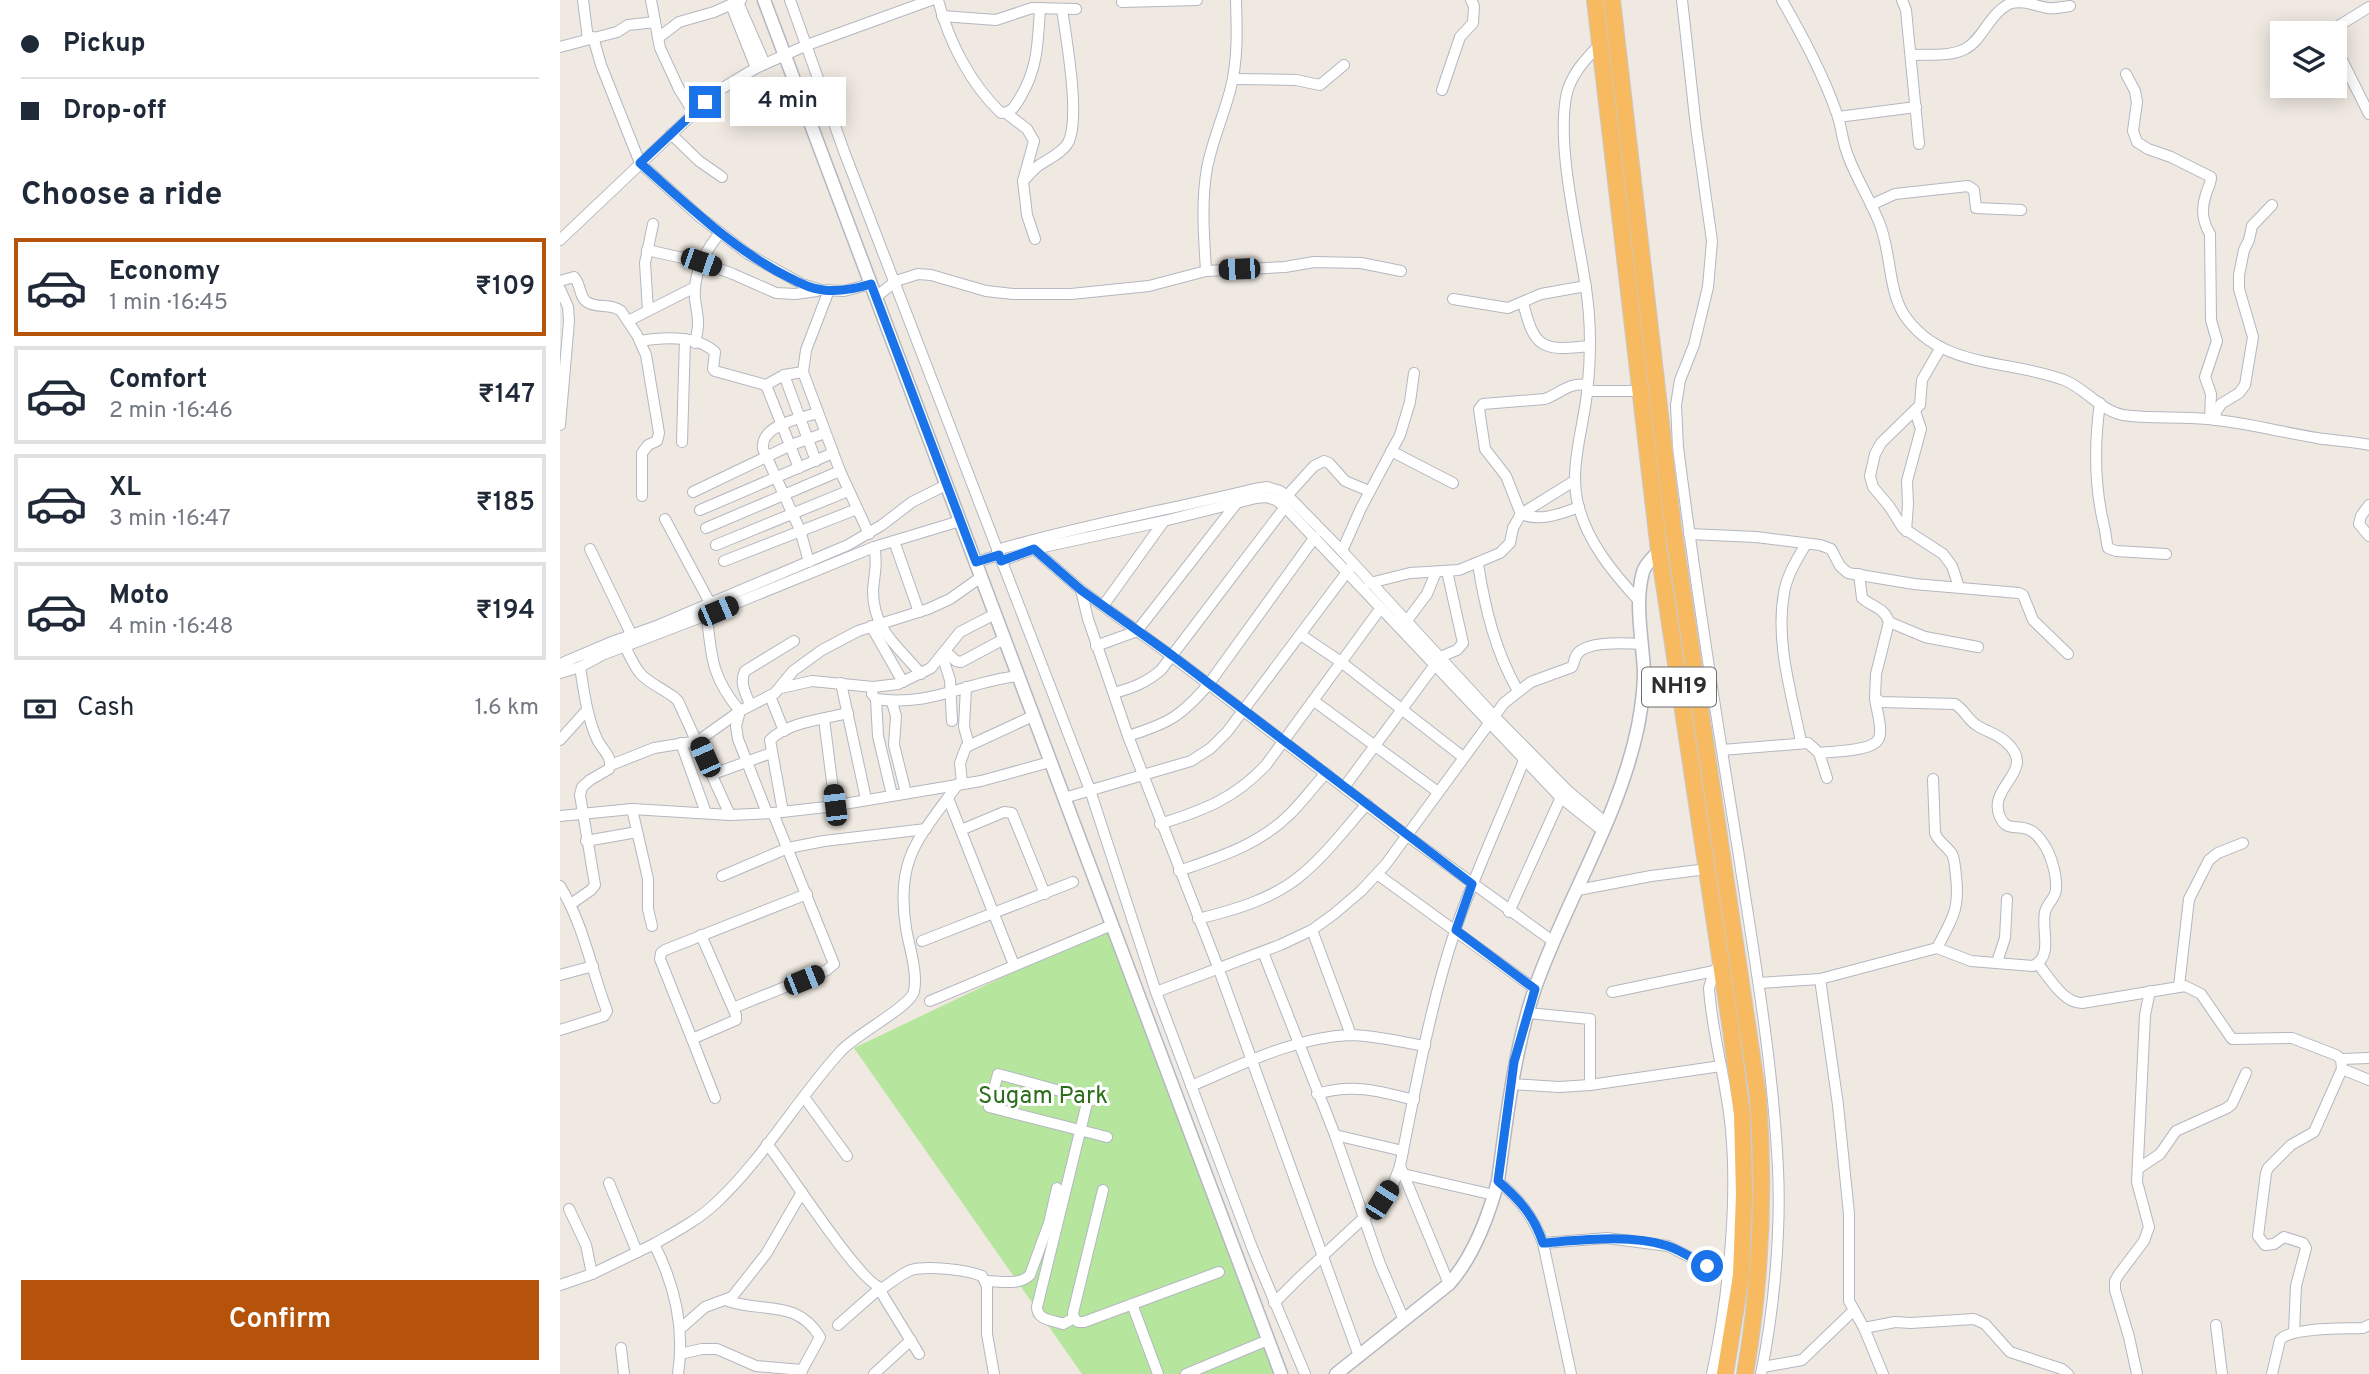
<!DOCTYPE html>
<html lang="en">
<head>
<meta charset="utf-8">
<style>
  body { margin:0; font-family:Overpass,sans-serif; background:#f6f6f7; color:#1f2937; height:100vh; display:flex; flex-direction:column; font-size:26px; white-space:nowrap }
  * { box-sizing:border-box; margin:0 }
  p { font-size:23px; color:#747a83 }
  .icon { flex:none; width:38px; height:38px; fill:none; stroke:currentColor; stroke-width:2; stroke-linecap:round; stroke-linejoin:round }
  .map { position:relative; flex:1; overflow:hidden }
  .details { display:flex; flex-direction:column; background:#fff; width:560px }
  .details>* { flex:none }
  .top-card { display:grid; align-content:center; height:154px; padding:0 21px; background:#fff }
  .fabs { position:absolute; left:1710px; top:21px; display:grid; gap:14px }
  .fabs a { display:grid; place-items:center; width:77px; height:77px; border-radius:0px; background:#fff; box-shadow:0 4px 18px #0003; font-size:35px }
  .end { position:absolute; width:32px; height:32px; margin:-16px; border:9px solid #1a73e8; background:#fff; box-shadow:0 0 0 4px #fff }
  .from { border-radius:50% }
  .bubble { position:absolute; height:49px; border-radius:0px; background:#fff; box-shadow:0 4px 18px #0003; font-size:23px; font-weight:600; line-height:49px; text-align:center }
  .car { position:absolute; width:21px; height:42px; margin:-21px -10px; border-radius:9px; box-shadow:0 0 5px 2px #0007; background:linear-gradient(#222 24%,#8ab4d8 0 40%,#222 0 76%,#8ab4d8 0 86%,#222 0) }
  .top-card b { display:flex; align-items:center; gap:24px; height:66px; font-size:26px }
  .top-card b+b { border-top:2px solid #e0e1e3 }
  .top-card i { width:18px; height:18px; background:#1f2937 }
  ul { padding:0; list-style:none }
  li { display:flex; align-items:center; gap:21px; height:98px; margin:0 14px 10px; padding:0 7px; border:4px solid #e0e1e3; border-radius:0px }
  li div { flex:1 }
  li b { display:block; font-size:26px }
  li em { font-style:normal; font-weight:600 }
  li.current { border-color:#b45309 }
  li>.icon { width:63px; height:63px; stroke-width:1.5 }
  h2 { padding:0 21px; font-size:32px; line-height:84px }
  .pay { display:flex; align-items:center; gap:18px; height:77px; padding:0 21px; font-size:26px }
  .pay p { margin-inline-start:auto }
  .primary-button { display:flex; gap:14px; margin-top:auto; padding:14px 21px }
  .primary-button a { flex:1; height:80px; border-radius:0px; background:#b45309; color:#fff; font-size:28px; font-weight:600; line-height:80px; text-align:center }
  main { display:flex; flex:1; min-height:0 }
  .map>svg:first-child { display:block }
  .green { fill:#b6e59e }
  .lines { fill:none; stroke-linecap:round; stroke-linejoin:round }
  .minor-casing { stroke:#b4b7c1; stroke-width:12 }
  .tertiary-casing { stroke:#b4b7c1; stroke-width:15 }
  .trunk-casing { stroke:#c9c9c9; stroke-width:18 }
  .minor { stroke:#fff; stroke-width:10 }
  .tertiary { stroke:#fff; stroke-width:12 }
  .trunk { stroke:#f8ba60; stroke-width:16 }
  .route { stroke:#1a73e8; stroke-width:9 }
  .labels { text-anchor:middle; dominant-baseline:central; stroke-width:6; stroke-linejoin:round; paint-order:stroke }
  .shield { fill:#fff; stroke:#6d6d6d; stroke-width:2 }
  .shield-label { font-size:23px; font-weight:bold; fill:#2e2e2e }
  .park-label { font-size:24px; fill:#2c6e1b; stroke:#fff }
</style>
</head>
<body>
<main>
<section class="details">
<div class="top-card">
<b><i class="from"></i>Pickup</b>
<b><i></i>Drop-off</b>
</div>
<h2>Choose a ride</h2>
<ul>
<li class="current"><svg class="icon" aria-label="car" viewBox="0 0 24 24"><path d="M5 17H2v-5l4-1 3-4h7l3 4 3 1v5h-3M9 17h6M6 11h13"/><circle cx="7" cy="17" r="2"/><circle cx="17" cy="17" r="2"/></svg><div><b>Economy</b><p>1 min · 16:45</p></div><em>₹109</em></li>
<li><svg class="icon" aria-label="car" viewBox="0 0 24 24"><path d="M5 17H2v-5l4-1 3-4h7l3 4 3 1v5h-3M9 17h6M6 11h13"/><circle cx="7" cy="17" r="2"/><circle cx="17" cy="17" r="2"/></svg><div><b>Comfort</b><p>2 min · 16:46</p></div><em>₹147</em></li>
<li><svg class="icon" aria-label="car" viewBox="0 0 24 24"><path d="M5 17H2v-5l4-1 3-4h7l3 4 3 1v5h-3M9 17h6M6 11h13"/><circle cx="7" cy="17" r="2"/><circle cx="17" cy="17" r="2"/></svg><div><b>XL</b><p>3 min · 16:47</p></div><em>₹185</em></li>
<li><svg class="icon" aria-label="car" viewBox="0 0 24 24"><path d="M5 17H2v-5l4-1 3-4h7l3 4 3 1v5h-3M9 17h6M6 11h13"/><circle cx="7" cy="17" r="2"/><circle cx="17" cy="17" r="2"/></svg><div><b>Moto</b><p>4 min · 16:48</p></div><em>₹194</em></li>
</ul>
<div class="pay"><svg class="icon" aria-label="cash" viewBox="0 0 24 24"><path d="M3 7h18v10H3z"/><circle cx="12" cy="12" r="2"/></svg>Cash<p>1.6 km</p></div>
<div class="primary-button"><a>Confirm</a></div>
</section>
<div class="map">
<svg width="1809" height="1374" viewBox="0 0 1809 1374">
  <rect width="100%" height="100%" fill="#efe9e1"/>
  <!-- green -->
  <path class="green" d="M552,925l169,449h-199l-228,-326z"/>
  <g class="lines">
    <!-- minor casing -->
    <g class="minor-casing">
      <g id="minor">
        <path d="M23,0l5,39"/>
        <path d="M91,0l9,48 19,41 15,24"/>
        <path d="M177,0l28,64"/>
        <path d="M230,0l55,154 245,636 66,202 97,258 52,124"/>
        <path d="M378,0c11,42 32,83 63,113 11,0 15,-8 20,-17 17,-28 17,-56 19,-88"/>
        <path d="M1122,0l14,127 16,114 -4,46 -14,58 -14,35 -4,25 2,42c17,135 38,269 60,403 16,106 35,212 40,319 3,64 -4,142 -17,205"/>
        <path d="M1222,0c21,37 41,74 55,114 4,11 5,24 9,36 8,25 23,47 33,72 12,28 9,66 24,91 36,57 107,46 161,67 21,8 37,31 59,35 28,4 57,1 84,4 37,3 73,13 110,19 17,3 35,3 52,7"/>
        <path d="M1342,0l4,10 13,134"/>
        <path d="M562,2l75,-2"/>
        <path d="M171,5l25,63"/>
        <path d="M382,16l54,4 36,-12 44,1"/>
        <path d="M1767,33l42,-26"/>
        <path d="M33,37l8,28 39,98 60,54 48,37 54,30 19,6 23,1 27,-7"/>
        <path d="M98,38l21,-16 35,-10 27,-12"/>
        <path d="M1040,44c-15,16 -30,31 -34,53 -9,52 11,132 19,185 6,35 6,76 2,111 -4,37 -18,75 -9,111 9,38 36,70 62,98"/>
        <path d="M1774,44l35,70"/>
        <path d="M0,47l57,-15 11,-7 27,-3"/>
        <path d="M1351,55c17,-1 39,2 54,-6 18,-9 24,-36 46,-46 14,-3 24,3 37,5 7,1 15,-1 22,-2"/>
        <path d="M1718,62l4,-2"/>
        <path d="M1566,74l9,17 2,11 -4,29 4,11 11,7 23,8 40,20c0,7 -3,10 -5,17 -5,15 -4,27 4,40l1,86 6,21 -12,36 6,17 -1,25"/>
        <path d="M673,79l63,1 24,5 24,-20"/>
        <path d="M882,90l18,-53 13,-14 1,-17 -3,-6"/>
        <path d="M446,113l21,16 7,12 -11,40 4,34 8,24"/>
        <path d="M1278,117l78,-10"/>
        <path d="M111,134l28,27 23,16"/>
        <path d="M463,181c5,-5 10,-11 15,-15 10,-7 24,-13 30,-23 13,-25 -2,-105 -6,-134"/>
        <path d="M1311,205l24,-11 73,-8 6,4 2,18 45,2"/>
        <path d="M0,240l134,-127 22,-21 40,-24 51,-23 124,-45"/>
        <path d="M87,250l54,12 32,12 43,19 19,1 22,-3"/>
        <path d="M646,271c-2,-34 -5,-69 1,-103 5,-26 16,-51 23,-77 8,-29 7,-61 6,-91"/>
        <path d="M0,281l14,-4c7,7 5,20 13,25 10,7 24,1 34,9l16,24 9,20 13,78 -2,8 -9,4 -6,8v43"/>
        <path d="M0,289l8,18 1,14 -9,104"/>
        <path d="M269,290l-23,60 -3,22 37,99 29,63"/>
        <path d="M316,297l20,-16 22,-7 13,1 55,16 27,3h58l78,-8 57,-15 79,-4 29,-5 47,1 40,8"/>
        <path d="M893,299l55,9 33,-14 45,-8"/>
        <path d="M963,302c11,48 21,49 66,44"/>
        <path d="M88,310l-3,-47 8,-39"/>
        <path d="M68,321l67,-34"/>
        <path d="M80,341c24,-4 56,-6 75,11l-2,17 2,2 51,14"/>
        <path d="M135,343c5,-22 3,-23 0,-44 -2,-25 10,-48 25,-66"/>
        <path d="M1381,347l-19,33 -2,25 -39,38 -6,11 -5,22 3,11 16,19 14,22 40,26 9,12 7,21"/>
        <path d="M224,375l32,86"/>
        <path d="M1027,391h54"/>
        <path d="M1540,403c-6,42 -6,81 4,123 2,7 2,15 4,22l8,3 50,3"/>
        <path d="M1655,420l1,-8 5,-8 18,-11 6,-8 8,-48 -14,-48v-14l5,-25 5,-10 3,-14 20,-21"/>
        <path d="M122,442l3,-103"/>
        <path d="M831,451l62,32"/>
        <path d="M239,468l-33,-83 18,-10 19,-3"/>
        <path d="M133,492l98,-47 34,-12"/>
        <path d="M724,499l30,-33 10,-5 5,2 16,18 24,10"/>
        <path d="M1809,505l-8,11 -2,8 10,12"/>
        <path d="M1019,507c-19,7 -39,15 -58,7l-15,-38 -21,-27 -6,-40 4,-5 62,-5c16,-6 24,-17 42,-14"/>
        <path d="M140,510l133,-57"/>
        <path d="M105,519l45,84"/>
        <path d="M146,528l134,-57"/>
        <path d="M1346,531l2,-27 -1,-23 14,-52 -6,-18"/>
        <path d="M1129,534l67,3 64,8 11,4 9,17 8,7 66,11 105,9 4,2 10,25 35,34"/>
        <path d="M334,541l25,71"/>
        <path d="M156,545l132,-54"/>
        <path d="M314,547c4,16 0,28 -1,44 0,39 25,55 48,83"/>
        <path d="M30,549l44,91"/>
        <path d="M474,549l47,41 92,67 233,178 148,107"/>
        <path d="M437,550c84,-25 172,-40 257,-61l13,-2 13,4 11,8 51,52 152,165 73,74 39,33"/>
        <path d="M782,551l19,-43 39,-73 10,-33 4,-29"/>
        <path d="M164,561l133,-52"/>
        <path d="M441,561l33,-12 130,-28 92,-23 10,-1 10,3 9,7 275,290 43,34"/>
        <path d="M249,562l-9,-32 -37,-81c-3,-24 36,-30 54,-36"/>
        <path d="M416,562l23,-7"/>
        <path d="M918,564c7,44 17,87 40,127"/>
        <path d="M810,583l40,-10 49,-3 41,-17 10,-10 3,-15 8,-14 53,-33"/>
        <path d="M521,590l7,29 40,117 90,231 141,389"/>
        <path d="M543,606l61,-85"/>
        <path d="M147,616c4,41 5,62 33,95l-4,15 2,13 29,74"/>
        <path d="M846,622l21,-28 9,-22"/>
        <path d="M1329,622l36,15 53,10"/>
        <path d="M311,626l32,56"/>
        <path d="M741,635l40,27 122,95"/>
        <path d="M65,646c16,36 19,31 49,51l4,4 52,114"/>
        <path d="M536,646l41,-15 99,-127"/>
        <path d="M385,651l11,10 5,1 43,-23"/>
        <path d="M382,655l8,25 2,41"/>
        <path d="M880,657l17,-7 6,-7 -16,-72"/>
        <path d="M0,664l49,-21 45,-16 194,-82 34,-20 30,-23 34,-17"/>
        <path d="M0,673l20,-6 22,-12 115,-44 157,-64 86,-26"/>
        <path d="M281,683l25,116"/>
        <path d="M313,687l-1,7 4,5c55,8 90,-17 142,-23"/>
        <path d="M406,687l-2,40 5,18"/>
        <path d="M221,688l31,-7 61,6 25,-3 33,-16 29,-36 35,-18"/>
        <path d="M554,693c18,-5 32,-10 47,-23l124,-163"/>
        <path d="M210,696l14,35"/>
        <path d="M316,699l2,37 14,59"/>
        <path d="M754,701l124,91"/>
        <path d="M332,702l4,14 -2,29 12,48"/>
        <path d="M190,705c-4,-12 -11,-22 -5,-34l49,-30"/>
        <path d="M264,719l11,86"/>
        <path d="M568,736c41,-13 52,-19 80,-51l107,-148"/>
        <path d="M0,740l27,-30"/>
        <path d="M1241,742c-9,-47 -26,-100 -17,-149 3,-18 13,-34 22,-49"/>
        <path d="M121,743l25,70"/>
        <path d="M1162,750l86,-7 11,10 8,25"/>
        <path d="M1259,753c13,-2 55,-1 60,-15 4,-10 -3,-29 -4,-40"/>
        <path d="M51,765l43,-17 44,-7 42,-30 35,-18 18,-22 29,-21 36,-19 70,-22 22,-10 31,-22"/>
        <path d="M153,774l58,-21"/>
        <path d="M1373,779l2,54c3,9 12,13 17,21 3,6 3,15 4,22 4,34 -4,43 -19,72"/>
        <path d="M402,783l-2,-20 6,-16 67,-31"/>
        <path d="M785,786l89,-120"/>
        <path d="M388,798l66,167"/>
        <path d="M504,798l127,-37 20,-13 16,-16 123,-164"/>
        <path d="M72,809l16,70v30l4,17"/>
        <path d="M223,812l-13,-72c18,-18 54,-21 78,-27"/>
        <path d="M0,816l72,-7 98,6 43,-2 53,-6 155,-26 69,-19"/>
        <path d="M600,824c44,-14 74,-25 106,-59l114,-156"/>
        <path d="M401,830l43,-18 8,1 33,81"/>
        <path d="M26,841l51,-9"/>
        <path d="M619,871c40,-14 80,-26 111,-57 13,-13 24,-28 36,-41"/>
        <path d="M817,874l158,115"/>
        <path d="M162,876l66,-28 36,-7 102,-12"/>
        <path d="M0,886c24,39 31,83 47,125l-3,5 -44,14"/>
        <path d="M1018,890l73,-14 56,-7"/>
        <path d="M11,904l20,-14 4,-5 -15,-90 2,-8 8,-7 19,-11c5,-11 -7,-19 -12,-30 -10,-22 -13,-47 -17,-72"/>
        <path d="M949,912l53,-117"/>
        <path d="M638,919c36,-9 72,-19 101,-42 26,-21 46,-48 68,-73"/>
        <path d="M752,930l39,105"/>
        <path d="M141,935l35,80v5l-44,19 -32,-80 1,-6 4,-3 142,-56"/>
        <path d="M362,941l151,-59"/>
        <path d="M703,952l72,183 45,129 24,56"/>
        <path d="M1437,962l8,-24 2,-39"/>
        <path d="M1478,964c11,13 25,39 44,39l103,-17 16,8 31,45 60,-1 44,17 5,4 1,10 -28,63 -23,13 -23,23 -2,5 -8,63 7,9 9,-1 10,-7 19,6 3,5 -10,38 -2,46"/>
        <path d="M0,975l33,-9"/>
        <path d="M1260,979l18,126 11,109v87l15,27 19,46"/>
        <path d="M1199,983l61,-4 117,-31 34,13 62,5c21,-10 8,-36 12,-54 2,-9 11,-14 11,-23 1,-14 -5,-35 -13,-46 -4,-6 -9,-12 -16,-14 -11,-4 -21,2 -27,-12 -14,-31 39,-46 6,-75 -8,-8 -19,-10 -28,-16 -10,-5 -13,-16 -23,-22l-74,-2 -6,-4 1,-24 13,-52c-5,-15 -17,-15 -27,-24l-3,-24"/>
        <path d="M1619,986l10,-87 20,-39 9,-7 25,-10"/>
        <path d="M596,992l124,-47 32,-15 22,-16 27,-23 25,-27 118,-161 27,-21 41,-15c3,-5 2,-11 7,-15 12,-11 47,-9 63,-8"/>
        <path d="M1052,992l102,-21"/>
        <path d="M370,1001l182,-76"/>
        <path d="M173,1008l94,-38 7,-6 -61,-151"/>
        <path d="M968,1013l62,6v66"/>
        <path d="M132,1039l23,59"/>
        <path d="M1781,1059l28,-1"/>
        <path d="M1782,1069l27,11"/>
        <path d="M952,1084l47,3 31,-2 131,-19"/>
        <path d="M631,1086c50,-21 104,-49 159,-51 24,0 50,7 75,11"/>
        <path d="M757,1094c35,-11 63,-3 97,6"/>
        <path d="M244,1097l43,59"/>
        <path d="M533,1100l-95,-26 -9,33 118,30"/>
        <path d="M775,1135l68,16"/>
        <path d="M207,1144c19,22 95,144 116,144 9,-6 18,-14 28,-18 16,-5 56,0 71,6l5,10v48l7,40"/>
        <path d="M840,1166l49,118"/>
        <path d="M1579,1168l21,-14 16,-23 51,-23 5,-4 14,-31"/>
        <path d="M843,1174l91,21"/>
        <path d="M938,1181c22,19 35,35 45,62l28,131"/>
        <path d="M49,1183l28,69"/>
        <path d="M543,1190l-30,123 1,5 4,4h6l135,-50"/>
        <path d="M9,1209l17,36 6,29"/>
        <path d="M983,1243l64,-5 61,8 59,30"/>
        <path d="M94,1244c21,-12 44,-24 62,-41 48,-45 81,-104 125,-152 15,-17 71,-45 73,-60 4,-19 -5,-44 -8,-63 -11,-70 13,-90 52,-144"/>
        <path d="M426,1281c14,0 33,5 44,-6l19,-52 8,-35"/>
        <path d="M0,1285l32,-11 62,-30c21,41 31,84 24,130"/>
        <path d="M168,1301c36,12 69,-2 92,36l-20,37"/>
        <path d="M714,1303l26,-26 83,-77 11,-18 6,-16c16,-80 30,-161 56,-238 20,-57 46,-112 68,-168"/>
        <path d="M572,1304l26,70"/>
        <path d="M514,1318l-11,6c-11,-4 -26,-4 -26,-17l51,-208"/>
        <path d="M278,1325l41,-36 40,65"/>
        <path d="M1656,1325l6,49"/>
        <path d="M1304,1328l31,-6 16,1 63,-4 11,5 25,28 52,17 6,5"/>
        <path d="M120,1329l25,-22 27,-10 34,-43 36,-62"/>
        <path d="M61,1348l3,26"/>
        <path d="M120,1354l22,-5h15l39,17 46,4"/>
        <path d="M1203,1367l39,-7 51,-49"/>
        <path d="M314,1374l37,-34"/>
        <path d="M626,1374l82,-34"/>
        <path d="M1152,1374c16,-74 26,-169 19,-244 -4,-47 -19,-95 -22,-142l5,-17 7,-8"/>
        <path d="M1577,1374l-8,-37 -14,-47v-9l4,-7 25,-33 5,-14 -12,-45 8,-167 5,-24"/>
        <path d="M1712,1374l8,-34c10,-13 65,-11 83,-12l6,-3"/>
      </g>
    </g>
    <!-- tertiary casing -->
    <g class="tertiary-casing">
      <g id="tertiary">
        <path d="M204,0l517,1374"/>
        <path d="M776,1374l113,-90c25,-28 39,-66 49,-103 9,-65 16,-130 37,-193 31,-88 84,-170 103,-262 3,-16 6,-36 6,-53 -1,-32 -10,-69 -1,-101 2,-8 10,-14 16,-21"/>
      </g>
    </g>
    <!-- trunk casing -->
    <g class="trunk-casing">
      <g id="trunk">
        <path d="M1035,0l64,551 72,479 11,85 2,79 -3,82 -16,98"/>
        <path d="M1052,0l61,527 85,570c7,93 3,185 -13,277"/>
      </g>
    </g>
    <!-- minor -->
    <use href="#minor" class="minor"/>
    <!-- tertiary -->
    <use href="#tertiary" class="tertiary"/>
    <!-- trunk -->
    <use href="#trunk" class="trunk"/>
  </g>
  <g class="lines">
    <!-- route -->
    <path class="route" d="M145,102l-65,61c47,41 92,86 148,114 11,6 23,12 35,13 17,2 32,-1 48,-6l105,278 23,-7 2,6 33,-12 47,41 92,66 299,228 -16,46 79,59 -21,73 -16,119c22,19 36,35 45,62 39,-3 88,-9 125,3 14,5 27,14 39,20"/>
  </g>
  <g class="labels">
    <!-- shield labels -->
    <rect class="shield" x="1082" y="667.5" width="74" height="39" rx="5"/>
    <g class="shield-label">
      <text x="1119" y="687">NH19</text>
    </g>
    <!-- park labels -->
    <g class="park-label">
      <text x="483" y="1097">Sugam Park</text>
    </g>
  </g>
</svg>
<div class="fabs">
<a><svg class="icon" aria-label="layers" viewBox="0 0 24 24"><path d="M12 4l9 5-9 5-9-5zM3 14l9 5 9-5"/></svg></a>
</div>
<i class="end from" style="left:1147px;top:1266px"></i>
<i class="end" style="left:145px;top:102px"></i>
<div class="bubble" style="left:170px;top:77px;width:116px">4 min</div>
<i class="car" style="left:141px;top:262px;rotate:109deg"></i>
<i class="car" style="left:679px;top:269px;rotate:268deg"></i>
<i class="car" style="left:158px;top:611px;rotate:67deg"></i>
<i class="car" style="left:145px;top:757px;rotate:336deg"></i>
<i class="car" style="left:275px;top:805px;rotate:353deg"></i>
<i class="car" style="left:244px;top:980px;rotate:68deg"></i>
<i class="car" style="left:822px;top:1200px;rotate:33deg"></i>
</div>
</main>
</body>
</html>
